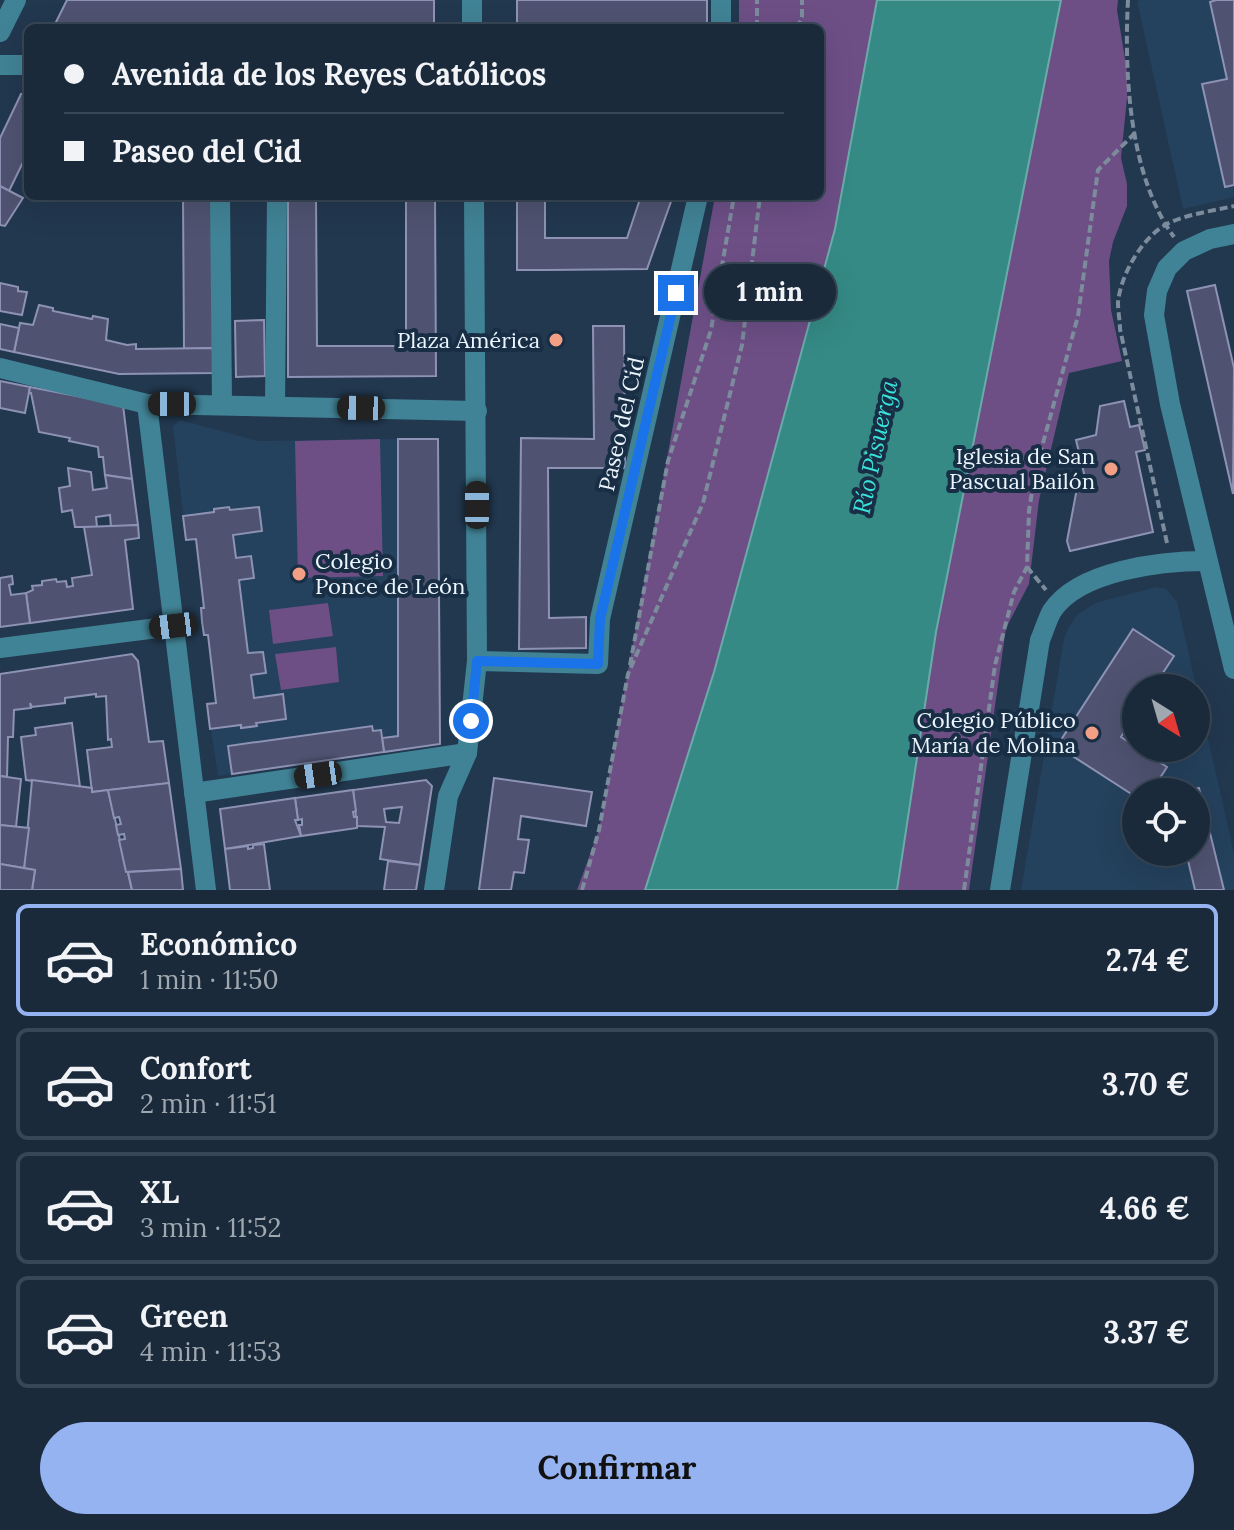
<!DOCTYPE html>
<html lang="es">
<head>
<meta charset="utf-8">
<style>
  body { margin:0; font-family:Lora,serif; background:#233242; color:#f1f3f6; height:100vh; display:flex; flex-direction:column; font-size:30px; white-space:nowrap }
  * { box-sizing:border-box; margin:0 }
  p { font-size:26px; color:#9fa7af }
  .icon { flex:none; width:44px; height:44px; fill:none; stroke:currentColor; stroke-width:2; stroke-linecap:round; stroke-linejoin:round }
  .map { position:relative; height:890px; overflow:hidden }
  .details { display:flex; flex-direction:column; background:#1a2a3b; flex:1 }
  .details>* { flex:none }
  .guide { position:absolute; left:24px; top:24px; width:800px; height:176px; border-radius:12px; box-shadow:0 8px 32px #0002,0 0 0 2px #384655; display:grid; align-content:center; height:176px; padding:0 40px; background:#1a2a3b }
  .needle { width:52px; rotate:143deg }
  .tools { position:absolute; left:1122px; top:674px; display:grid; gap:16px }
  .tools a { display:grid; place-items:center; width:88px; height:88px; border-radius:50%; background:#1a2a3b; box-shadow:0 8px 32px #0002,0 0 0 2px #384655; font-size:40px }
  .end { position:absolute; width:36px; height:36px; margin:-18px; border:10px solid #1a73e8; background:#fff; box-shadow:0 0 0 4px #fff }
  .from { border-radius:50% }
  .bubble { position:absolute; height:56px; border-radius:28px; background:#1a2a3b; box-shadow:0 8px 32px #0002,0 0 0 2px #384655; font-size:26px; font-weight:800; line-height:56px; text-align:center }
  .car { position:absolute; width:24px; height:48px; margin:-24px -12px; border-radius:10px; box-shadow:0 0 6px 2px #0007; background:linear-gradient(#222 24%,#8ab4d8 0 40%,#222 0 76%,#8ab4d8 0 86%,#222 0) }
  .guide b { display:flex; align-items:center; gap:28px; height:76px; font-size:30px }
  .guide b+b { border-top:2px solid #384655 }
  .guide i { width:20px; height:20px; background:#f1f3f6 }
  ul { padding:14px 0 0; list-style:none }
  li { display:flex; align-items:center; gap:24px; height:112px; margin:0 16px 12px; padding:0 24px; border:4px solid #384655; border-radius:12px }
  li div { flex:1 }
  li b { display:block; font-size:30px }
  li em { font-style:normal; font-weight:800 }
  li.selected { border-color:#95b2f1 }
  li>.icon { width:72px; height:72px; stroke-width:1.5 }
  .primary-button { display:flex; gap:16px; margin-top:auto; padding:16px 40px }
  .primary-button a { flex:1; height:92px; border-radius:48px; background:#95b2f1; color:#111; font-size:32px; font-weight:800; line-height:92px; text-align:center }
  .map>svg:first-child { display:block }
  .built { fill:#24415d; fill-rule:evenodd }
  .green { fill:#6d4f86 }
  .water { fill:#358a86; stroke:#6caaaa; stroke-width:2 }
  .building { fill:#4f5371; stroke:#8e92b4; stroke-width:2; fill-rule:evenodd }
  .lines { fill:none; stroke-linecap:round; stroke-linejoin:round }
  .path { stroke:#7c8c9d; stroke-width:4; stroke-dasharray:8 4; stroke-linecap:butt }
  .minor { stroke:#418396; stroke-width:20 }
  .route { stroke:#1a73e8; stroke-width:10 }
  .poi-dot { fill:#f39f86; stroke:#182e44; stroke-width:3 }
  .labels { text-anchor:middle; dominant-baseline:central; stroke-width:8; stroke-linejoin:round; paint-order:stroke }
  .poi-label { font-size:22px; fill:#edf6ff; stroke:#182e44; text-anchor:end }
  .street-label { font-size:22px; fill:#edf6ff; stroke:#182e44 }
  .water-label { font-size:24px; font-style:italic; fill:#3ae2db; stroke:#182e44 }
</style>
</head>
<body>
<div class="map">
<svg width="1234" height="890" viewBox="0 0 1234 890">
  <rect width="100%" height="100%" fill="#22384f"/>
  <!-- built -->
  <g class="built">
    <path d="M1141,0h75l-6,2 17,77 -24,5 31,101v12l-51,12 -46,-208z"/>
    <path d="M180,420l79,21 139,-2v297l-16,2 2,14 -166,24 -11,-72 9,-1 -8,-68h-4l-2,-13 -1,-14 3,-1 -8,-67h-10l-13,-114z"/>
    <path d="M1156,587l10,2 11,13 57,251v37h-213l43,-251 4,-11 9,-13 18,-12zM1136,688h60v60h-60zM1136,792h60v60h-60z"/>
  </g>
  <!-- green -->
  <g class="green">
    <path d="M739,0h138l-42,229 -121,443 -69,218h-68l22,-60 116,-634h105v-168h-81z"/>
    <path d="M1061,0h57l-1,10 10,61v27l-6,60 6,26v22l-14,36 -4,19 2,49 11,51 -53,12 -30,127 -10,84 -23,44 -37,262h-72l39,-258z"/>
    <path d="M380,439l3,137 -85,2 -3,-137z"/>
    <path d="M328,603l5,33 -60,8 -4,-34z"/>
    <path d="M336,647l3,35 -58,8 -6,-36z"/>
  </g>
  <!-- water -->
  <path class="water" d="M877,0h184l-125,632 -39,258h-252l69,-218 121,-443z"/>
  <!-- building -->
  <g class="building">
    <path d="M67,0h367v28h-381z"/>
    <rect x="517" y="0" width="190" height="28"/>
    <path d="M1216,0h18v185l-9,2 -23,-103 25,-5 -17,-77z"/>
    <path d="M21,94h7v58l-19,39 -9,-5v-48z"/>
    <path d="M0,186l23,12 -18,28 -5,-1z"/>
    <path d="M183,196h31v152l-30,1z"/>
    <path d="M288,196h28l1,150h89v-150h29l1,180 -148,1z"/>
    <path d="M517,196h28v42h82l14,-42h32l-26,73 -101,1h-29z"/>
    <path d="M0,283l18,4v4l9,1 -5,23 -22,-4z"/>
    <path d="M1215,285l19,83 -1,126 -46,-203z"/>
    <path d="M39,305l14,3v3l39,8 1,-3 15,3 -2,21 21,5 9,-1v5l78,-1v25l-95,1 -105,-22 6,-29 13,2z"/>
    <path d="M264,320l1,56 -29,1 -1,-56z"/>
    <path d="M0,324l19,4 -5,24 -14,-3z"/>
    <path d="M593,326h31l1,142h-77l1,150 37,-1v31l-67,1 2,-211 73,1z"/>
    <path d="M0,381l30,6 -5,26 -25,-5z"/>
    <path d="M30,387l93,18 9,74 -27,-4 -2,-18h-4l-1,-10 -29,-6 1,-3 -31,-6 -8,-39h-2z"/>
    <path d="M1124,401l6,26 9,-2 6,25 -9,2 17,80 -83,19 -3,-10 10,-53 10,-2 -11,-46 20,-5 4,-29z"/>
    <path d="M398,439h40l2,305 -56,8 -2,-14 16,-2z"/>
    <path d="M68,468l23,4 2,18 14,-2 -2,-13 27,4 6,46 -27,2 -1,-12 -14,2 1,10h-22l-3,-17 -10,2 -3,-24 11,-2z"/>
    <path d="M229,507l1,3 29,-3 3,24 -29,4 3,23 15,-2 3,22 -15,2 9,73 15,-1 3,21 -15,2 3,23 29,-4 3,25 -30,4 1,3 -16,2v-3l-31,4 -3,-25 9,-1 -8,-68h-4l-2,-13 -1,-14h3l-8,-69 -10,1 -3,-24 31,-4v-3z"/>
    <path d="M138,525l1,13 -14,2 8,69 -103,14 -4,-30 7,-3 -1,-4 10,-1v-4l14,-2 1,3 9,-1 1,6 6,-1 -1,-8 20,-3 -8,-48z"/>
    <path d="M12,576l1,8 -4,1 2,10 15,-2 4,30 -30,4v-49z"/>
    <path d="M1133,629l41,27 -21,32h-17v26l-15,23 46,30 -16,25h-15v5l-79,-51z"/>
    <path d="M132,654l6,7 11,81 14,-1 6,42 -77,9 -5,-42 25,-3 -1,-8 -3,1 -2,-44 -10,1v-3l-31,4v5l-33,4 -2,-4 1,5 -17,2 -1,27h-5l-1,40 -7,-1v-102z"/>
    <path d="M72,723l8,64 -54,-7 -5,-43 15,-2 -1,-7z"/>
    <path d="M372,726l1,5 8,-1 3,22 -152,22 -4,-28z"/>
    <path d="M0,776l21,3 -5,48 -16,-2z"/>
    <path d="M494,778l98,14 -6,34 -65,-10 -3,23 11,1 -5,33 -10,-1 -3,18h-32z"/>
    <path d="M32,780l60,8v4l16,-2 24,100h-100l3,-20 -11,-2z"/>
    <path d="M426,780l6,6 -12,79 -40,-6 5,-32 -28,-1 -4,-36zM402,807l-3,16 -13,-1 -2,-13z"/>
    <path d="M169,783l12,86 -55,3 -7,-32 6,-1 -1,-5 -6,1 -2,-10 5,-1 -2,-7 -5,1 -6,-28z"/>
    <path d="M1199,788l25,102h-29l-9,-38h10v-60h-13z"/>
    <path d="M353,790l3,21 -3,1 1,5h3v11l-56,8 -2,-11h3v-6l-4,1 -3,-22z"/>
    <path d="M295,798l3,22h-3l6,16 -76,13 -5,-40z"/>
    <path d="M0,825l29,3 -5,40 -24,-4z"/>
    <path d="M264,844l6,46h-40l-5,-41 23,-3v3l5,-1v-3z"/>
    <path d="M388,861l32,4 -4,25h-32z"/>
    <path d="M0,864l35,6 -3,20h-32z"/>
    <path d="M181,869l2,21h-51l-4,-18z"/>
  </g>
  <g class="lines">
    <!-- path -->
    <g class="path">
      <path d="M1128,0c-4,73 1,176 46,237"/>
      <path d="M757,28v-28"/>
      <path d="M797,28l5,-11v-17"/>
      <path d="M1167,543l-47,-214c0,-8 -2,-17 -2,-26 2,-27 24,-66 49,-79 20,-10 45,-13 67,-18"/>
      <path d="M1027,567l19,23"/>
      <path d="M630,665l38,-204 43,-131 23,-134"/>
      <path d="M582,890l17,-60 29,-156 75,-171 39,-158 18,-149"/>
      <path d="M964,890l31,-225 19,-73 13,-25 2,-56 6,-39 43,-156 20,-146 37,-37"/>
    </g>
    <!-- minor -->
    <g class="minor">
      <path d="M721,0v28"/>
      <path d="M472,28v-28"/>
      <path d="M0,32l16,-32"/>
      <path d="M0,65h28"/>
      <path d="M220,196l2,208"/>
      <path d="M1234,234l-24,5 -26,12 -17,17 -10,23 -3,24 16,89 64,265"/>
      <path d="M0,368l147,36 330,7"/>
      <path d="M147,404l59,486"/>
      <path d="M275,406l2,-210"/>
      <path d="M0,648l173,-22"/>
      <path d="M477,661l121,3 2,-45 98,-423"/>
      <path d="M194,793l273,-40"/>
      <path d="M434,890l14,-94 19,-43 10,-92 -3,-465"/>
      <path d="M1000,890l40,-250c4,-9 7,-20 12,-29 27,-41 110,-50 155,-50"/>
    </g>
  </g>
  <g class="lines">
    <!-- route -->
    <path class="route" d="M471,721l6,-60 121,3 2,-45 76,-326"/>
  </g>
  <!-- markers -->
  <g class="poi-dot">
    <circle cx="556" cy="340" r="8"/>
    <circle cx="1111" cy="469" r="8"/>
    <circle cx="299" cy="574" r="8"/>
    <circle cx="1092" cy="733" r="8"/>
  </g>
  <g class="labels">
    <!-- poi labels -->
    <g class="poi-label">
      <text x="540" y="340">Plaza América</text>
      <text x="1095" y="456">Iglesia de San<tspan x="1095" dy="25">Pascual Bailón</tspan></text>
      <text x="315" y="561" text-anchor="start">Colegio<tspan x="315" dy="25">Ponce de León</tspan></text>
      <text x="1076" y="720">Colegio Público<tspan x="1076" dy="25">María de Molina</tspan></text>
    </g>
    <!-- street labels -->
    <g class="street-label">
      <text transform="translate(621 424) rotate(-77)">Paseo del Cid</text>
    </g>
    <!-- water labels -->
    <g class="water-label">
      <text transform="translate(875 447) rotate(-78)">Río Pisuerga</text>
    </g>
  </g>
</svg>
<div class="tools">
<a><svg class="needle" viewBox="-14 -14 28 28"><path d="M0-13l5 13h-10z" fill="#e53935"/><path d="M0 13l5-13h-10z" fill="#9fa7af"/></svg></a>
<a><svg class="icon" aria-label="locate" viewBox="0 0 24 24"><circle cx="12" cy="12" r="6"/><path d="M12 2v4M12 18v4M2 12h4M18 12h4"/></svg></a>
</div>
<i class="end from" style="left:471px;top:721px"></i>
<i class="end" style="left:676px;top:293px"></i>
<div class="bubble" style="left:704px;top:264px;width:132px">1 min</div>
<i class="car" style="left:172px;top:404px;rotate:270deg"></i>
<i class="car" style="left:361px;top:408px;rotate:271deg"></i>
<i class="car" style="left:477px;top:505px;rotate:0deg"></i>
<i class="car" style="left:173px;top:626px;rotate:263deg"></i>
<i class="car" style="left:318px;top:775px;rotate:262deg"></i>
<div class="guide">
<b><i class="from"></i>Avenida de los Reyes Católicos</b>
<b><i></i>Paseo del Cid</b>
</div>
</div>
<section class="details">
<ul>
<li class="selected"><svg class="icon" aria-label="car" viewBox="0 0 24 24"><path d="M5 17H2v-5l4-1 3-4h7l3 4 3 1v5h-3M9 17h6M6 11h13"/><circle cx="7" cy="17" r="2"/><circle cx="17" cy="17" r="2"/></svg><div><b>Económico</b><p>1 min · 11:50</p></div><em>2.74 €</em></li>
<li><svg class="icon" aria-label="car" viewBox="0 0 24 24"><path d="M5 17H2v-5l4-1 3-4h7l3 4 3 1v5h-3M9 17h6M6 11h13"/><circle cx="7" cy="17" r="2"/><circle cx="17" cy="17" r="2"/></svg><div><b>Confort</b><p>2 min · 11:51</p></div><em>3.70 €</em></li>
<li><svg class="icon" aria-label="car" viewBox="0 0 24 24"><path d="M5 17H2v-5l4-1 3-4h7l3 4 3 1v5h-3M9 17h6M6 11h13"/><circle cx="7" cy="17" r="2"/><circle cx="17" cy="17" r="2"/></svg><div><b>XL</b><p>3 min · 11:52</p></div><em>4.66 €</em></li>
<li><svg class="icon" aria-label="car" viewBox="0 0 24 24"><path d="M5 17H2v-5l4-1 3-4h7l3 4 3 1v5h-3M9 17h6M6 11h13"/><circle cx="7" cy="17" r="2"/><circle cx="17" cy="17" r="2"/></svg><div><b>Green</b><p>4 min · 11:53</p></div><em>3.37 €</em></li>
</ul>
<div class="primary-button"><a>Confirmar</a></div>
</section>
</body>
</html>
